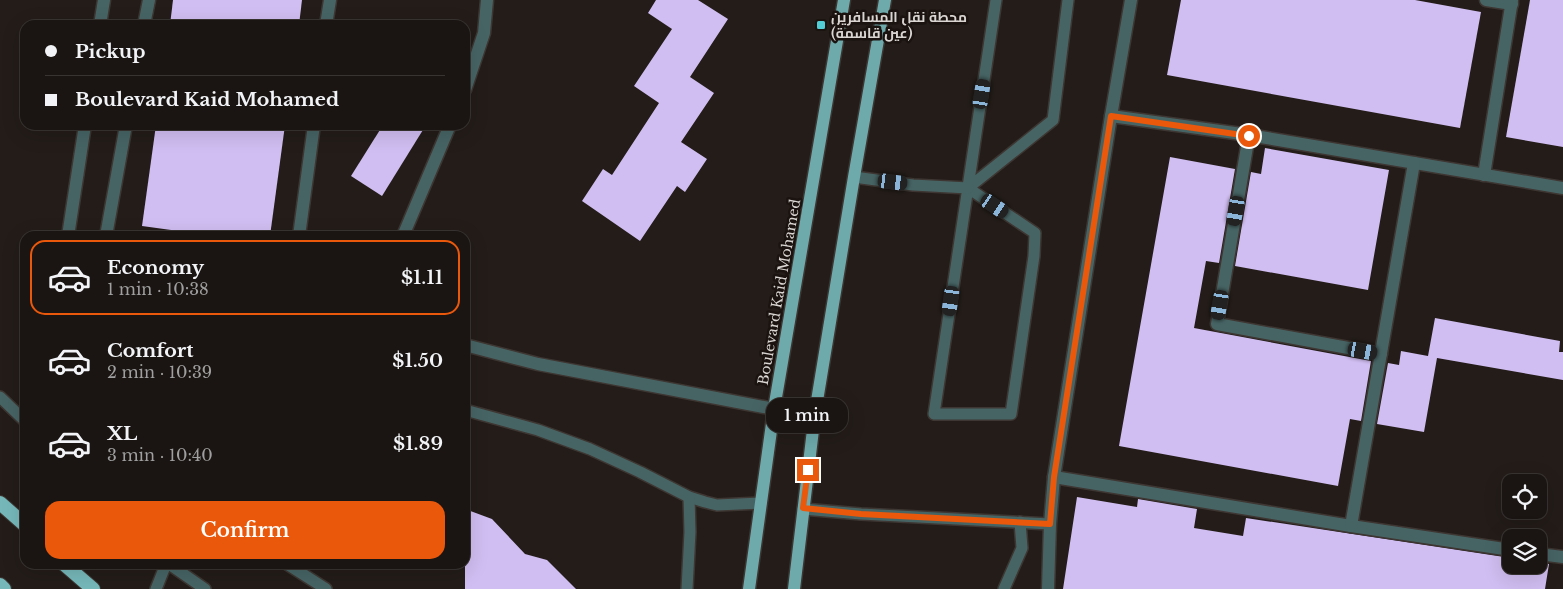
<!DOCTYPE html>
<html lang="en">
<head>
<meta charset="utf-8">
<style>
  body { margin:0; font-family:"Libre Baskerville",Cairo,serif; background:#272220; color:#f1f3f6; height:100vh; display:flex; flex-direction:column; font-size:19px; white-space:nowrap }
  * { box-sizing:border-box; margin:0 }
  p { font-size:16px; color:#9f9f9f }
  .icon { flex:none; width:28px; height:28px; fill:none; stroke:currentColor; stroke-width:2; stroke-linecap:round; stroke-linejoin:round }
  .map { position:relative; flex:1; overflow:hidden }
  .panel { position:absolute; left:20px; top:231px; width:450px; height:338px; display:flex; flex-direction:column; background:#1a1512; border-radius:15px; box-shadow:0 5px 20px #0002,0 0 0 1px #383432 }
  .panel>* { flex:none }
  .guide { position:absolute; left:20px; top:20px; width:450px; height:110px; border-radius:15px; box-shadow:0 5px 20px #0002,0 0 0 1px #383432; display:grid; align-content:center; height:110px; padding:0 25px; background:#1a1512 }
  .buttons { position:absolute; left:1502px; top:474px; display:grid; gap:10px }
  .buttons a { display:grid; place-items:center; width:45px; height:45px; border-radius:10px; background:#1a1512; box-shadow:0 5px 20px #0002,0 0 0 1px #383432; font-size:25px }
  .end { position:absolute; width:22px; height:22px; margin:-11px; border:6px solid #ea580c; background:#fff; box-shadow:0 0 0 2px #fff }
  .from { border-radius:50% }
  .bubble { position:absolute; height:35px; border-radius:15px; background:#1a1512; box-shadow:0 5px 20px #0002,0 0 0 1px #383432; font-size:16px; font-weight:600; line-height:35px; text-align:center }
  .car { position:absolute; width:15px; height:30px; margin:-15px -8px; border-radius:6px; box-shadow:0 0 4px 1px #0007; background:linear-gradient(#222 24%,#8ab4d8 0 40%,#222 0 76%,#8ab4d8 0 86%,#222 0) }
  .guide b { display:flex; align-items:center; gap:18px; height:48px; font-size:19px }
  .guide b+b { border-top:1px solid #383432 }
  .guide i { width:12px; height:12px; background:#f1f3f6 }
  ul { padding:9px 0 0; list-style:none }
  li { display:flex; align-items:center; gap:15px; height:75px; margin:0 10px 8px; padding:0 15px; border:2px solid transparent; border-radius:15px }
  li div { flex:1 }
  li b { display:block; font-size:19px }
  li em { font-style:normal; font-weight:600 }
  li.current { border-color:#ea580c }
  li>.icon { width:45px; height:45px; stroke-width:1.5 }
  .primary-button { display:flex; gap:10px; margin-top:auto; padding:10px 25px }
  .primary-button a { flex:1; height:58px; border-radius:15px; background:#ea580c; color:#fff; font-size:20px; font-weight:600; line-height:58px; text-align:center }
  .map>svg:first-child { display:block }
  .building { fill:#d0bdf1 }
  .lines { fill:none; stroke-linecap:round; stroke-linejoin:round }
  .service-casing { stroke:#3d3632; stroke-width:14 }
  .minor-casing { stroke:#3d3632; stroke-width:15 }
  .primary-casing { stroke:#3d3632; stroke-width:15 }
  .trunk-casing { stroke:#3d3632; stroke-width:16 }
  .service { stroke:#476464; stroke-width:11 }
  .minor { stroke:#476464; stroke-width:12 }
  .primary { stroke:#6eaaac; stroke-width:12 }
  .trunk { stroke:#76b8ba; stroke-width:14 }
  .route { stroke:#ea580c; stroke-width:6 }
  .poi-dot { fill:#52ccd5; stroke:#1a130f; stroke-width:2 }
  .labels { text-anchor:middle; dominant-baseline:central; stroke-width:5; stroke-linejoin:round; paint-order:stroke }
  .poi-label { font-size:14px; font-weight:bold; fill:#dad5d3; stroke:#1a130f; text-anchor:start }
  .street-label { font-size:14px; fill:#dad5d3; stroke:#1a130f }
</style>
</head>
<body>
<div class="map">
<svg width="1563" height="589" viewBox="0 0 1563 589">
  <rect width="100%" height="100%" fill="#231c18"/>
  <!-- building -->
  <g class="building">
    <path d="M173,0h129l-3,25h-129z"/>
    <path d="M656,0h42l30,19 -38,58 24,16 -33,49 26,17 -22,33 -8,-6 -37,55 -58,-40 21,-32 9,6 47,-72 -25,-17 38,-57 -24,-16z"/>
    <path d="M1181,0h234l66,12 -21,116 -293,-53z"/>
    <path d="M1530,0h33v147l-57,-10z"/>
    <path d="M156,125h129l-15,111h-55l-73,-10z"/>
    <path d="M383,125h43l-44,71 -31,-20z"/>
    <path d="M1265,148l124,22 -21,120 -133,-24 16,-94 10,2z"/>
    <path d="M1170,157l65,12 -16,94 -13,-2 -12,67 177,33 -10,60 -11,-2 -12,67 -219,-40z"/>
    <path d="M1435,318l125,23 -1,11h4v28l-126,-22 -13,74 -47,-8 11,-61 11,2 2,-14 27,5z"/>
    <path d="M1077,497l60,10 1,-8 59,10 -3,19 49,8 3,-18 265,40v7h28v-3l10,2 -4,25h-482z"/>
    <path d="M465,509l27,10 33,35 22,6 29,29h-111z"/>
  </g>
  <g class="lines">
    <!-- service casing -->
    <g class="service-casing">
      <g id="service">
        <path d="M996,0l-62,414h77l23,-158 1,-23 -67,-45 85,-68 15,-120"/>
        <path d="M854,177l59,8 55,3"/>
        <path d="M0,397l25,24"/>
        <path d="M465,410l73,20 52,19 50,23 49,25 16,5 12,3 44,-2"/>
        <path d="M803,509l58,5 189,10"/>
        <path d="M169,564l36,25"/>
        <path d="M287,564l39,25"/>
        <path d="M156,589l10,-25"/>
        <path d="M687,589l3,-57 -1,-35"/>
        <path d="M1004,589l18,-41 -2,-26"/>
      </g>
    </g>
    <!-- minor casing -->
    <g class="minor-casing">
      <g id="minor">
        <path d="M1486,0l26,4"/>
        <path d="M100,25l4,-25"/>
        <path d="M144,25l5,-25"/>
        <path d="M326,25l4,-25"/>
        <path d="M465,90l19,-57 3,-33"/>
        <path d="M1111,116l138,19 314,53"/>
        <path d="M1249,135l-32,189 164,30"/>
        <path d="M1484,175l28,-175"/>
        <path d="M68,236l17,-111"/>
        <path d="M106,236l20,-111"/>
        <path d="M299,236l15,-111"/>
        <path d="M403,236l47,-111"/>
        <path d="M465,345l73,19 236,45"/>
        <path d="M1054,477l297,49 160,24"/>
        <path d="M1351,526l63,-363"/>
        <path d="M1539,554l24,3"/>
        <path d="M1048,589l2,-65 4,-47 57,-361 20,-116"/>
      </g>
    </g>
    <!-- primary casing -->
    <g class="primary-casing">
      <g id="primary">
        <path d="M749,589l25,-180 70,-409"/>
        <path d="M794,589l21,-176 39,-236 31,-177"/>
      </g>
    </g>
    <!-- trunk casing -->
    <g class="trunk-casing">
      <g id="trunk">
        <path d="M0,503l25,22"/>
        <path d="M64,564l29,25"/>
        <path d="M0,585l4,4"/>
      </g>
    </g>
    <!-- service -->
    <use href="#service" class="service"/>
    <!-- minor -->
    <use href="#minor" class="minor"/>
    <!-- primary -->
    <use href="#primary" class="primary"/>
    <!-- trunk -->
    <use href="#trunk" class="trunk"/>
  </g>
  <g class="lines">
    <!-- route -->
    <path class="route" d="M808,470l-5,38 58,6 189,10 4,-47 57,-361 138,20"/>
  </g>
  <!-- markers -->
  <rect class="poi-dot" x="816" y="20" width="10" height="10" rx="2.5"/>
  <g class="labels">
    <!-- poi labels -->
    <g class="poi-label">
      <text x="831" y="17">محطة نقل المسافرين<tspan x="831" dy="16">(عين قاسمة)</tspan></text>
    </g>
    <!-- street labels -->
    <g class="street-label">
      <text transform="translate(779 292) rotate(-80)">Boulevard Kaid Mohamed</text>
    </g>
  </g>
</svg>
<div class="buttons">
<a><svg class="icon" aria-label="locate" viewBox="0 0 24 24"><circle cx="12" cy="12" r="6"/><path d="M12 2v4M12 18v4M2 12h4M18 12h4"/></svg></a>
<a><svg class="icon" aria-label="layers" viewBox="0 0 24 24"><path d="M12 4l9 5-9 5-9-5zM3 14l9 5 9-5"/></svg></a>
</div>
<i class="end from" style="left:1249px;top:136px"></i>
<i class="end" style="left:808px;top:470px"></i>
<div class="bubble" style="left:766px;top:398px;width:82px">1 min</div>
<i class="car" style="left:982px;top:94px;rotate:9deg"></i>
<i class="car" style="left:893px;top:182px;rotate:97deg"></i>
<i class="car" style="left:995px;top:206px;rotate:124deg"></i>
<i class="car" style="left:1236px;top:211px;rotate:190deg"></i>
<i class="car" style="left:951px;top:301px;rotate:188deg"></i>
<i class="car" style="left:1220px;top:305px;rotate:190deg"></i>
<i class="car" style="left:1363px;top:351px;rotate:100deg"></i>
<div class="guide">
<b><i class="from"></i>Pickup</b>
<b><i></i>Boulevard Kaid Mohamed</b>
</div>
<section class="panel">
<ul>
<li class="current"><svg class="icon" aria-label="car" viewBox="0 0 24 24"><path d="M5 17H2v-5l4-1 3-4h7l3 4 3 1v5h-3M9 17h6M6 11h13"/><circle cx="7" cy="17" r="2"/><circle cx="17" cy="17" r="2"/></svg><div><b>Economy</b><p>1 min · 10:38</p></div><em>$1.11</em></li>
<li><svg class="icon" aria-label="car" viewBox="0 0 24 24"><path d="M5 17H2v-5l4-1 3-4h7l3 4 3 1v5h-3M9 17h6M6 11h13"/><circle cx="7" cy="17" r="2"/><circle cx="17" cy="17" r="2"/></svg><div><b>Comfort</b><p>2 min · 10:39</p></div><em>$1.50</em></li>
<li><svg class="icon" aria-label="car" viewBox="0 0 24 24"><path d="M5 17H2v-5l4-1 3-4h7l3 4 3 1v5h-3M9 17h6M6 11h13"/><circle cx="7" cy="17" r="2"/><circle cx="17" cy="17" r="2"/></svg><div><b>XL</b><p>3 min · 10:40</p></div><em>$1.89</em></li>
</ul>
<div class="primary-button"><a>Confirm</a></div>
</section>
</div>
</body>
</html>
